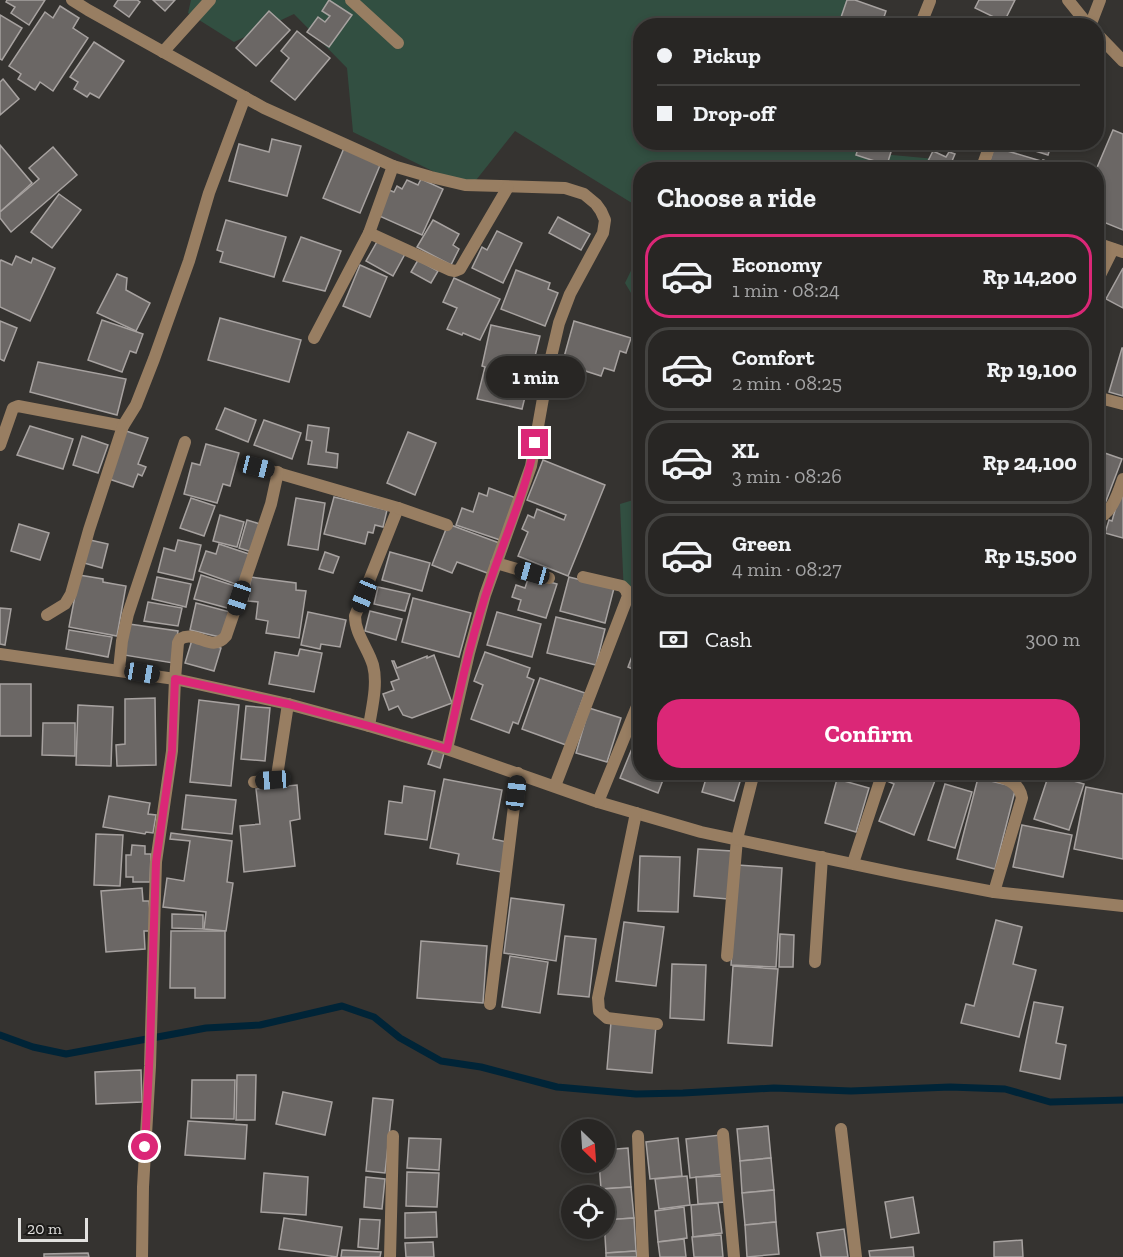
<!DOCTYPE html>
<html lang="en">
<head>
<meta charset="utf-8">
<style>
  body { margin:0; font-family:"Zilla Slab",serif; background:#302e2c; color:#f1f3f6; height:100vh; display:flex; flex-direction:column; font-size:22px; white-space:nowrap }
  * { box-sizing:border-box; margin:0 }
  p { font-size:20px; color:#a5a5a6 }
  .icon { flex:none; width:33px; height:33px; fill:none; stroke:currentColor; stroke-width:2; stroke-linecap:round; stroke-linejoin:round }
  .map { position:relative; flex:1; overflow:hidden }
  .drawer { position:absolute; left:633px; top:162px; width:471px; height:618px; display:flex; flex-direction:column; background:#282624; border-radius:24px; box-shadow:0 3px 9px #0003,0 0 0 2px #444341 }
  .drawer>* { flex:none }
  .hud { position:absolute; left:633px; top:18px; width:471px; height:132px; border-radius:24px; box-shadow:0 3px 9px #0003,0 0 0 2px #444341; display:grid; align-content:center; height:132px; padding:0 24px; background:#282624 }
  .needle { width:39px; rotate:155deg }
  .buttons { position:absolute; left:561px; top:1119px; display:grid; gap:12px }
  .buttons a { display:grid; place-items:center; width:54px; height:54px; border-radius:50%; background:#282624; box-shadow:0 3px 9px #0003,0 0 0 2px #444341; font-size:30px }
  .scale { position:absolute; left:18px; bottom:15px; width:70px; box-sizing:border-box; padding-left:6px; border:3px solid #e2e1df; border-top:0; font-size:16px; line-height:21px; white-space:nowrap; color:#e2e1df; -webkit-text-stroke:4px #1c1b19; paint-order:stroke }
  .end { position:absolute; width:27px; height:27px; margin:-14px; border:8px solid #db2777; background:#fff; box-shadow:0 0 0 3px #fff }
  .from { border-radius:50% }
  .bubble { position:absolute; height:42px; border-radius:21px; background:#282624; box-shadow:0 3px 9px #0003,0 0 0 2px #444341; font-size:20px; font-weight:700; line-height:42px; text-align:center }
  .car { position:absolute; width:18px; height:36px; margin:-18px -9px; border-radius:8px; box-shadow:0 0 4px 2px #0007; background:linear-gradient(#222 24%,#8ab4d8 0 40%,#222 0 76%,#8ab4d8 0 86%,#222 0) }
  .hud b { display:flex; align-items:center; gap:21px; height:57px; font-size:22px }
  .hud b+b { border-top:2px solid #444341 }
  .hud i { width:15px; height:15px; background:#f1f3f6 }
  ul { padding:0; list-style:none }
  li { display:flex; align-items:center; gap:18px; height:84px; margin:0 12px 9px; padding:0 12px; border:3px solid #444341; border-radius:24px }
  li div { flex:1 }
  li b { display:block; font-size:22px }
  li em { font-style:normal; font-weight:700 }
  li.on { border-color:#db2777 }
  li>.icon { width:54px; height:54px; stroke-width:1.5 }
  h2 { padding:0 24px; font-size:27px; line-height:72px }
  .pay { display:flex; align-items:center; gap:15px; height:66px; padding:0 24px; font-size:22px }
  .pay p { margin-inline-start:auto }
  .cta { display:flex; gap:12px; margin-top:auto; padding:12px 24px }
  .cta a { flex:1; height:69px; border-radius:24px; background:#db2777; color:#fff; font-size:24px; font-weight:700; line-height:69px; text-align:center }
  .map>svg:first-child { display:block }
  .green { fill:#324f41 }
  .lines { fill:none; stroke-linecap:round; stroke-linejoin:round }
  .stream { stroke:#002437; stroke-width:7 }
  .building { fill:#6b6765; stroke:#a7a2a0; stroke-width:1.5 }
  .lane { stroke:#987e62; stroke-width:12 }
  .street { stroke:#987e62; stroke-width:12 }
  .route { stroke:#db2777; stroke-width:8 }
</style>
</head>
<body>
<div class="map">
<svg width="1123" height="1257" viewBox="0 0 1123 1257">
  <rect width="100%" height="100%" fill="#353330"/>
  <!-- green -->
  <g class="green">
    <path d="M191,0h667l-11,25 -207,1v116l154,1 1,3 162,15 -3,9h-314v38l-125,-77 -46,58 -116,-57 -6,-64 -53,-54 -60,28 -46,-29z"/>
    <path d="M640,252v56l-15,-25z"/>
    <path d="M640,498v110l-16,-13 -4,-91z"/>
  </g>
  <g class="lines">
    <!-- stream -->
    <path class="stream" d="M0,1035l33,12 33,7 140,-26 54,-3 82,-19 32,11 26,21 41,23 40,6 76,20 79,7 47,-1 91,-5 77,3 99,-4 55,2 45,13 73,-2"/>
  </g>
  <!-- building -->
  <g class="building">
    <path d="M7,0h38l-16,25 -18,-12 4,-6 -9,-5z"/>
    <path d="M118,0h19l3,2 -11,15 -15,-11z"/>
    <path d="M153,0h22l-10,11z"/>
    <path d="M329,0l23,15 -23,32 -22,-15 11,-15 7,5 5,-6 -8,-5z"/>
    <path d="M847,0h8l31,11 -5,15h-43z"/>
    <path d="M979,0h36l-11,22 -29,-14z"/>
    <path d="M60,6l19,12 -6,10 15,10 -35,53 -13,-9 -5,8 -17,-11 3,-5 -12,-8 36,-54 8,6z"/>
    <path d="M269,11l21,19 -34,36 -20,-18z"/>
    <path d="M0,15l22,13 -20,32 -2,-1z"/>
    <path d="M297,31l33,27 -35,42 -24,-19 18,-23 -8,-7z"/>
    <path d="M94,42l30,19 -25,37 -9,-5 -3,4 -13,-8 4,-7 -8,-5z"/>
    <path d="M3,79l16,20 -19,16v-33z"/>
    <path d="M1113,130l10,4v96l-27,-11v-49z"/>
    <path d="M272,139l29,7 -14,50 -58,-15 10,-37 30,8z"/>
    <path d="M860,142h34l-7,23 -31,-10z"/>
    <path d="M1007,142h45l-4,13z"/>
    <path d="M0,145l32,38 -32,29z"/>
    <path d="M53,147l24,28 -66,57 -11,-14v-6l39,-33 -10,-11z"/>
    <path d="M994,147l47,14 -3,9h-51z"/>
    <path d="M344,148l37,15 -21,50 -37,-15z"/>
    <path d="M933,151l13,6 3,-5 6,2 -3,7 13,5 -1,4h-33l-6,-3z"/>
    <path d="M1043,160l31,10h-34z"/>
    <path d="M421,179l22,10 -21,46 -45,-20 12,-25 5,2 3,-6 5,3 5,-9 11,5z"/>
    <path d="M59,194l22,16 -29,38 -21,-16z"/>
    <path d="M558,217l32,17 -9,16 -32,-17z"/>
    <path d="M226,220l60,17 -12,40 -54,-15 3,-10 -6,-2z"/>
    <path d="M433,220l26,14 -6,11 6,4 -8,16 -34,-18z"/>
    <path d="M497,231l25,12 -19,40 -31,-15 10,-21 5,3z"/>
    <path d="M301,237l40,14 -16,40 -42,-10z"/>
    <path d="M378,240l27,14 -12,22 -27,-15z"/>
    <path d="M16,256l15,7 2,-5 22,10 -25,53 -30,-14v-45l1,-2 11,5z"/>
    <path d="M418,260l20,11 -7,12 -20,-11z"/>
    <path d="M360,265l27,12 -17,40 -27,-11z"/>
    <path d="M1123,268v40l-17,-9z"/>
    <path d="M516,270l34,13 -2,6 10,4 -13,33 -44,-17z"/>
    <path d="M117,274l10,4 -1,12 24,13 -14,28 -39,-18z"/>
    <path d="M454,278l46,21 -20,41 -17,-7 -1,2 -15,-6 10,-21 -14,-6z"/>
    <path d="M220,318l81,22 -12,42 -81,-22z"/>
    <path d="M102,320l41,14 -7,19 -6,-2 -8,21 -34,-12z"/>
    <path d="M0,321l17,7 -13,33 -4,-2z"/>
    <path d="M574,321l57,17 -5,15 -6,-2 -6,20 -10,-3 -3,8 -25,-8 2,-7 -14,-4z"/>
    <path d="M491,325l49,11 -18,73 -45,-10 8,-32 -3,-1z"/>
    <path d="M1122,348h1v48l-14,-4z"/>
    <path d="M38,362l88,17 -9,36 -87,-23z"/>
    <path d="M225,408l31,12 -8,22 -32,-13z"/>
    <path d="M264,420l37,13 -9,26 -38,-14z"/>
    <path d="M308,425l21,3 -3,24 12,2 -1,14 -29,-4 4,-23 -6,-1z"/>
    <path d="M30,426l43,13 -10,30 -46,-14z"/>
    <path d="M126,431l22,7 -10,26 8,3 -4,9 -4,-2 -5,13 -24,-8z"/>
    <path d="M408,432l28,11 -21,52 -28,-12z"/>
    <path d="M82,436l26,9 -10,28 -25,-8z"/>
    <path d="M206,444l33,9 -9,33 -7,-2 -6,19 -33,-9 8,-31 8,2z"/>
    <path d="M1096,450l26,9 -19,50 -7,-2z"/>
    <path d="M543,460l62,25 -37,91 -50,-20 10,-24 -6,-3 6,-14 6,3 3,-9 27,11 2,-5 -39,-15z"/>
    <path d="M489,488l27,10 -16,42 -44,-15 6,-17 11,4 6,-19 8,3z"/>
    <path d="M1119,496l4,1v41l-18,-5 4,-13 3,1z"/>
    <path d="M334,497l53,13 -4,17 -8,-2 -2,8 -5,-1 -3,12 -41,-10z"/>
    <path d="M191,498l24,8 -11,30 -24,-8z"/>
    <path d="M296,498l29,5 -7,47 -30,-5z"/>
    <path d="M220,515l24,7 -7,25 -24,-6z"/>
    <path d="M247,520l13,4 -8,28 -13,-4z"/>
    <path d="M19,524l30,9 -9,27 -29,-9z"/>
    <path d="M448,524l54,20 -12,30 -33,-12 -5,11 -20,-8z"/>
    <path d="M90,540l18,4 -6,24 -18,-5z"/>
    <path d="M178,540l23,5 -8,35 -35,-8 6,-24 11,3z"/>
    <path d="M219,544l33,11 -11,31 -42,-15 7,-20 10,3z"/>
    <path d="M325,552l14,5 -6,16 -14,-4z"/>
    <path d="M390,552l40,11 -8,28 -40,-11z"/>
    <path d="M79,575l24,4v3l23,4 -9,50 -48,-9z"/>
    <path d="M201,575l37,12 -7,22 -37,-10z"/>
    <path d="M529,576l28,8 -11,34 -28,-8 3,-10 -9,-3 4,-12 9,3z"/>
    <path d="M157,577l34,7 -5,23 -34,-8z"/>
    <path d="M251,577l45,6v7l10,1 -7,47 -33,-5 2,-12 -12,-2 2,-17 -10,-1z"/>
    <path d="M569,577l45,11 -9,35 -45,-12z"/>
    <path d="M378,587l32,7 -5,17 -31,-7z"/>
    <path d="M413,598l58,15 -12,44 -57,-15z"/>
    <path d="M148,602l34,6 -4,18 -34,-5z"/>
    <path d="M196,603l34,9 -6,26 -34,-8z"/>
    <path d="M0,608l11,1 -6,36 -5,-1z"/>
    <path d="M370,611l32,8 -6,21 -31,-9z"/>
    <path d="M308,612l38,8 -6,27 -19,-3 -1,5 -19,-4z"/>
    <path d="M497,612l44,12 -9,33 -45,-12z"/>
    <path d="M556,617l49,12 -9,36 -49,-12z"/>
    <path d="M129,624l49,7 -5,32 -49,-8z"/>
    <path d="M69,630l43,7 -4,20 -42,-8z"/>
    <path d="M192,640l29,8 -7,23 -29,-8z"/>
    <path d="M637,643l3,1v28l-12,-5z"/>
    <path d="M300,649l22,4 -8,39 -45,-8 6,-32 23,4z"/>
    <path d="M485,652l45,16 -3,9 7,3 -16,44 -5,-2 -4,11 -38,-14 12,-34 -9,-4z"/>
    <path d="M434,655l18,48 -40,15 -9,-3 -5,-9 -9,4 -6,-16 11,-4 -3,-8 8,-3 -7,-18h2l3,7 30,-12v2z"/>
    <path d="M540,678l45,15 -19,52 -44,-16z"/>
    <rect x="0" y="684" width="31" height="52"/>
    <path d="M155,698l1,67 -39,1 -1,-21 9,-1v-45z"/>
    <path d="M199,700l40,5 -8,81 -41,-4z"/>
    <path d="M78,705l35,2 -2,59 -35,-1z"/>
    <path d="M246,706l24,2 -5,53 -24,-2z"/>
    <path d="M589,708l32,10 -14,44 -31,-9z"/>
    <path d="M43,723h32v33l-33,-1z"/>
    <path d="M640,729v43h26l-8,21 -38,-15z"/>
    <path d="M433,750l11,3 -4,15 -12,-4z"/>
    <path d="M708,772h35l-9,29 -32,-9z"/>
    <path d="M838,772h28l-1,9 -28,-4z"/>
    <path d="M888,772h34l14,6 -22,57 -35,-14 15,-37 -9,-4z"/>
    <path d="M1049,774l35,10 -15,46 -35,-11z"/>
    <path d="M978,778l38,9 -21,82 -38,-10z"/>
    <path d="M444,779l58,11 -9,49 14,3 -6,30 -44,-8 2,-10 -29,-6z"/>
    <path d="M837,779l32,9 -13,44 -31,-9z"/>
    <path d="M945,784l27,8 -17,56 -27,-8z"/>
    <path d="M297,785l3,34 -10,2 5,45 -51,6 -4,-46 20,-2 -4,-35z"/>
    <path d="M404,786l31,5 -8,49 -42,-6 4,-33 13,2z"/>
    <path d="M1086,787l37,7v65l-49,-10z"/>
    <path d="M186,795l50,5 -4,34 -50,-5z"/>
    <path d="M109,796l41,7 -2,11 8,1 -3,18 -7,-1 -1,2 -42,-7z"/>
    <path d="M1022,825l50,10 -9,42 -50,-10z"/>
    <path d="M171,833l61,8 -5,41 6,1 -7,48 -22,-2 2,-17 -43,-5 4,-29 17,3 6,-40 -20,-2z"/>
    <path d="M96,834l27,1 -3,51 -26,-1z"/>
    <path d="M132,845l13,1v8h6l-1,28h-17v-5h-7v-22h5z"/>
    <path d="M698,849l34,2 -4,48 -34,-3z"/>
    <path d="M640,856l40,1 -2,55 -40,-1z"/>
    <path d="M737,865l45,3 -6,99 -45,-2z"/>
    <path d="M142,888l1,13h6l3,30h-8l1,18 -39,3 -5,-61z"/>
    <path d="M511,898l53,7 -8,56 -52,-8z"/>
    <path d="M172,914l31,1v14l-31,-1z"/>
    <path d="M996,920l26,7 -9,37 23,6 -17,67 -58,-14 5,-19 8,2z"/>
    <path d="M624,922l40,5 -8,59 -40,-5z"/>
    <path d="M171,931h54v67h-30v-10h-25z"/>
    <path d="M780,934l14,1 -1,32h-14z"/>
    <path d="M565,936l31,3 -7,58 -31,-3z"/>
    <path d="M421,941l66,5 -4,57 -66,-5z"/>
    <path d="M510,956l38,6 -8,51 -38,-6z"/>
    <path d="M672,964l34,1 -2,55 -34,-2z"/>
    <path d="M733,966l45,3 -6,77 -44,-3z"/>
    <path d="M1034,1002l29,5 -7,36 10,2 -6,34 -40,-8z"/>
    <path d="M611,1022l45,4 -4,47 -45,-4z"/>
    <path d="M141,1070l1,32 -46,2 -1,-32z"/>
    <path d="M237,1075h19l-1,45h-19z"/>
    <path d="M192,1080h43l-1,39 -43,-1z"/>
    <path d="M283,1092l49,10 -7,33 -49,-11z"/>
    <path d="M373,1098l20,2 -8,73 -19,-2z"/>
    <path d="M188,1121l59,4 -2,34 -60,-4z"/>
    <path d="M768,1126l3,32 -31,3 -3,-32z"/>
    <path d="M720,1135l3,39 -33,4 -4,-39z"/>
    <path d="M409,1138l32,1 -2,31 -32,-2z"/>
    <path d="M678,1138l4,38 -32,3 -4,-37z"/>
    <path d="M628,1148l3,39 -30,2 -2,-27h5v-12z"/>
    <path d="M771,1158l3,32 -32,3 -2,-32z"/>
    <path d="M407,1172l32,1 -2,34 -31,-1z"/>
    <path d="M264,1173l44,4 -2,38 -45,-3z"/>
    <path d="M687,1176l3,29 -31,4 -4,-30z"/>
    <path d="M723,1176l2,26 -27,2 -2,-27z"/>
    <path d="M366,1177l19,2 -3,30 -18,-2z"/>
    <path d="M631,1187l3,31 -30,2v-24h-3v-7z"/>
    <path d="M774,1190l2,32 -31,3 -3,-32z"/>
    <path d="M913,1197l6,36 -28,5 -6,-36z"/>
    <path d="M718,1203l4,30 -29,4 -2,-32z"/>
    <path d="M684,1207l3,31 -29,4 -3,-31z"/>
    <path d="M436,1212l1,25 -32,1v-25z"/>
    <path d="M284,1218l58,9 -5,30 -58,-8z"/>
    <path d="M634,1218l2,33 -30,2 -2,-33z"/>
    <path d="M360,1219l20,1 -2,29 -20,-2z"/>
    <path d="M776,1222l3,32 -32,3 -2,-32z"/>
    <path d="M844,1229l4,28h-27l-4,-24z"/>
    <path d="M721,1235l2,22h-29l-2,-20z"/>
    <path d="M684,1239l2,18h-26l-2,-15z"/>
    <path d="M1022,1240l1,17h-29v-15z"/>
    <path d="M433,1242l1,15h-28l-1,-14z"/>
    <path d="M913,1247l1,10h-44l-1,-6z"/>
    <path d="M342,1250l39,2 -1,5h-39z"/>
    <path d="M636,1251l1,6h-31v-4z"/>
    <path d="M88,1253l1,4h-45v-3z"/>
  </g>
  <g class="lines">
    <!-- lane -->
    <g class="lane">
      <path d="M727,956l10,-117"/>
      <path d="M815,962l7,-105"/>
    </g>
    <!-- street -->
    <g class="street">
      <path d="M72,0l16,10 176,98 129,58 38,11 34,8 100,3 19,6 12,10 5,7 4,9 -2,13 -33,61 -11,29 -11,47 -17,96 -46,129 -16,58 -22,96"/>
      <path d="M351,0l47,43"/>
      <path d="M1068,0l21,26"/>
      <path d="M920,26l10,-25"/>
      <path d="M1090,26l10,-26"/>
      <path d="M1096,33l27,28"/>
      <path d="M163,52l47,-52"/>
      <path d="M981,170l10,-28"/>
      <path d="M369,233l24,-67"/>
      <path d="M1096,243l27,9"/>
      <path d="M1096,283l17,-34"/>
      <path d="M314,338l55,-105 81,37 5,1 5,-2 48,-82"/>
      <path d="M1096,397l27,7"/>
      <path d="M0,445l13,-37 5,-2 105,20"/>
      <path d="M257,467l141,41 -43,108c0,18 13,32 18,49 5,19 -1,42 -4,61"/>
      <path d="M398,508l49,17"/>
      <path d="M1096,519c16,-5 22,-26 27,-40"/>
      <path d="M496,563l53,15"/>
      <path d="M47,615l18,-11 6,-10 18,-64 34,-104 13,-21 18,-46 35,-98 20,-68 36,-96"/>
      <path d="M0,654l175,25 113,25 81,22 78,23 151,53 103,30 204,43 89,17 129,14"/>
      <path d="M119,670l3,-29 6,-27 57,-172"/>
      <path d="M981,772c16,5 38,6 41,26l-28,94"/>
      <path d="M254,782c7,-1 19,1 23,-6l11,-72"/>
      <path d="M555,786l73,-190 -2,-6 -4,-4 -39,-9"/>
      <path d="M598,802l42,-103"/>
      <path d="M636,813l-38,185 1,13 8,7 50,6"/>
      <path d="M737,839l17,-67"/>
      <path d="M853,863l30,-91"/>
      <path d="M490,1004l28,-231"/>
      <path d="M841,1129l15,128"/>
      <path d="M723,1134l11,123"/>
      <path d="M638,1136l5,121"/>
      <path d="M142,1257l1,-70 7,-121 6,-204 16,-111 3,-72 3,-36 2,-4c17,-10 31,15 46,-3l45,-132 7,-32"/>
      <path d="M390,1257l3,-121"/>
    </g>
  </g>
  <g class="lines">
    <!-- route -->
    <path class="route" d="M145,1147l5,-100 6,-185 16,-111 3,-72 113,25 81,22 78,23c11,-51 22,-102 38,-152 16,-52 40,-101 50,-154"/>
  </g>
</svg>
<div class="buttons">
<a><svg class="needle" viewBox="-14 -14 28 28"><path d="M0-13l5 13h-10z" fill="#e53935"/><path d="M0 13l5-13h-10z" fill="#a5a5a6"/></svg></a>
<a><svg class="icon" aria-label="locate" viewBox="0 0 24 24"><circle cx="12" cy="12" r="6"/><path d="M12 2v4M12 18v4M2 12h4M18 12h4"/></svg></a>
</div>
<div class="scale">20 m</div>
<i class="end from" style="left:145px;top:1147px"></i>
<i class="end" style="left:535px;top:443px"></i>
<div class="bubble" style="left:486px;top:356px;width:99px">1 min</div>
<i class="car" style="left:257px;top:467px;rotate:104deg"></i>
<i class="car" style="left:532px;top:573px;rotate:286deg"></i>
<i class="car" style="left:364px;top:595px;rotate:202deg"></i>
<i class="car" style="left:239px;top:598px;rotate:199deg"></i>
<i class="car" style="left:142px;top:673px;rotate:99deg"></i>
<i class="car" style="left:273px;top:780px;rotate:266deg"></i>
<i class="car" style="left:516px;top:793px;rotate:7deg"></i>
<div class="hud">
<b><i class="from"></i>Pickup</b>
<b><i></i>Drop-off</b>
</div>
<section class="drawer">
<h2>Choose a ride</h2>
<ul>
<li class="on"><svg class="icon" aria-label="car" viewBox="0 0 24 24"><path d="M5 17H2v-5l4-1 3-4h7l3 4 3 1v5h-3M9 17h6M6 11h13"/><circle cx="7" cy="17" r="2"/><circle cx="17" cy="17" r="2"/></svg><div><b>Economy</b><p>1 min · 08:24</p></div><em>Rp 14,200</em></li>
<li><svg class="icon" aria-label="car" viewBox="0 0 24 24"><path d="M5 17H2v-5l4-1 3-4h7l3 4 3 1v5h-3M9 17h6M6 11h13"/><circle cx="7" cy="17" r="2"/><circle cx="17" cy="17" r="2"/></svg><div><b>Comfort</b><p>2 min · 08:25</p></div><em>Rp 19,100</em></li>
<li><svg class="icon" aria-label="car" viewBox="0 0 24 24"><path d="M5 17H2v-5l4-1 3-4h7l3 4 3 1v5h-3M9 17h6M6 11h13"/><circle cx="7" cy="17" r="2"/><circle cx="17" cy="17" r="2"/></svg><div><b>XL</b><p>3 min · 08:26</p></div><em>Rp 24,100</em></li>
<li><svg class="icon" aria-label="car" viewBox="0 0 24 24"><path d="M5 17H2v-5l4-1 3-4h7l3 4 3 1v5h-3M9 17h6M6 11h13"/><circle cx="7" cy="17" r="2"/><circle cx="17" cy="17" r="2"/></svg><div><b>Green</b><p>4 min · 08:27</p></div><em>Rp 15,500</em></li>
</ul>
<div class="pay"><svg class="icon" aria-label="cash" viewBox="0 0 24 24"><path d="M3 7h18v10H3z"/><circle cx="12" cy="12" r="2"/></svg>Cash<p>300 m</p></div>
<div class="cta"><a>Confirm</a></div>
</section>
</div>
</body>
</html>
